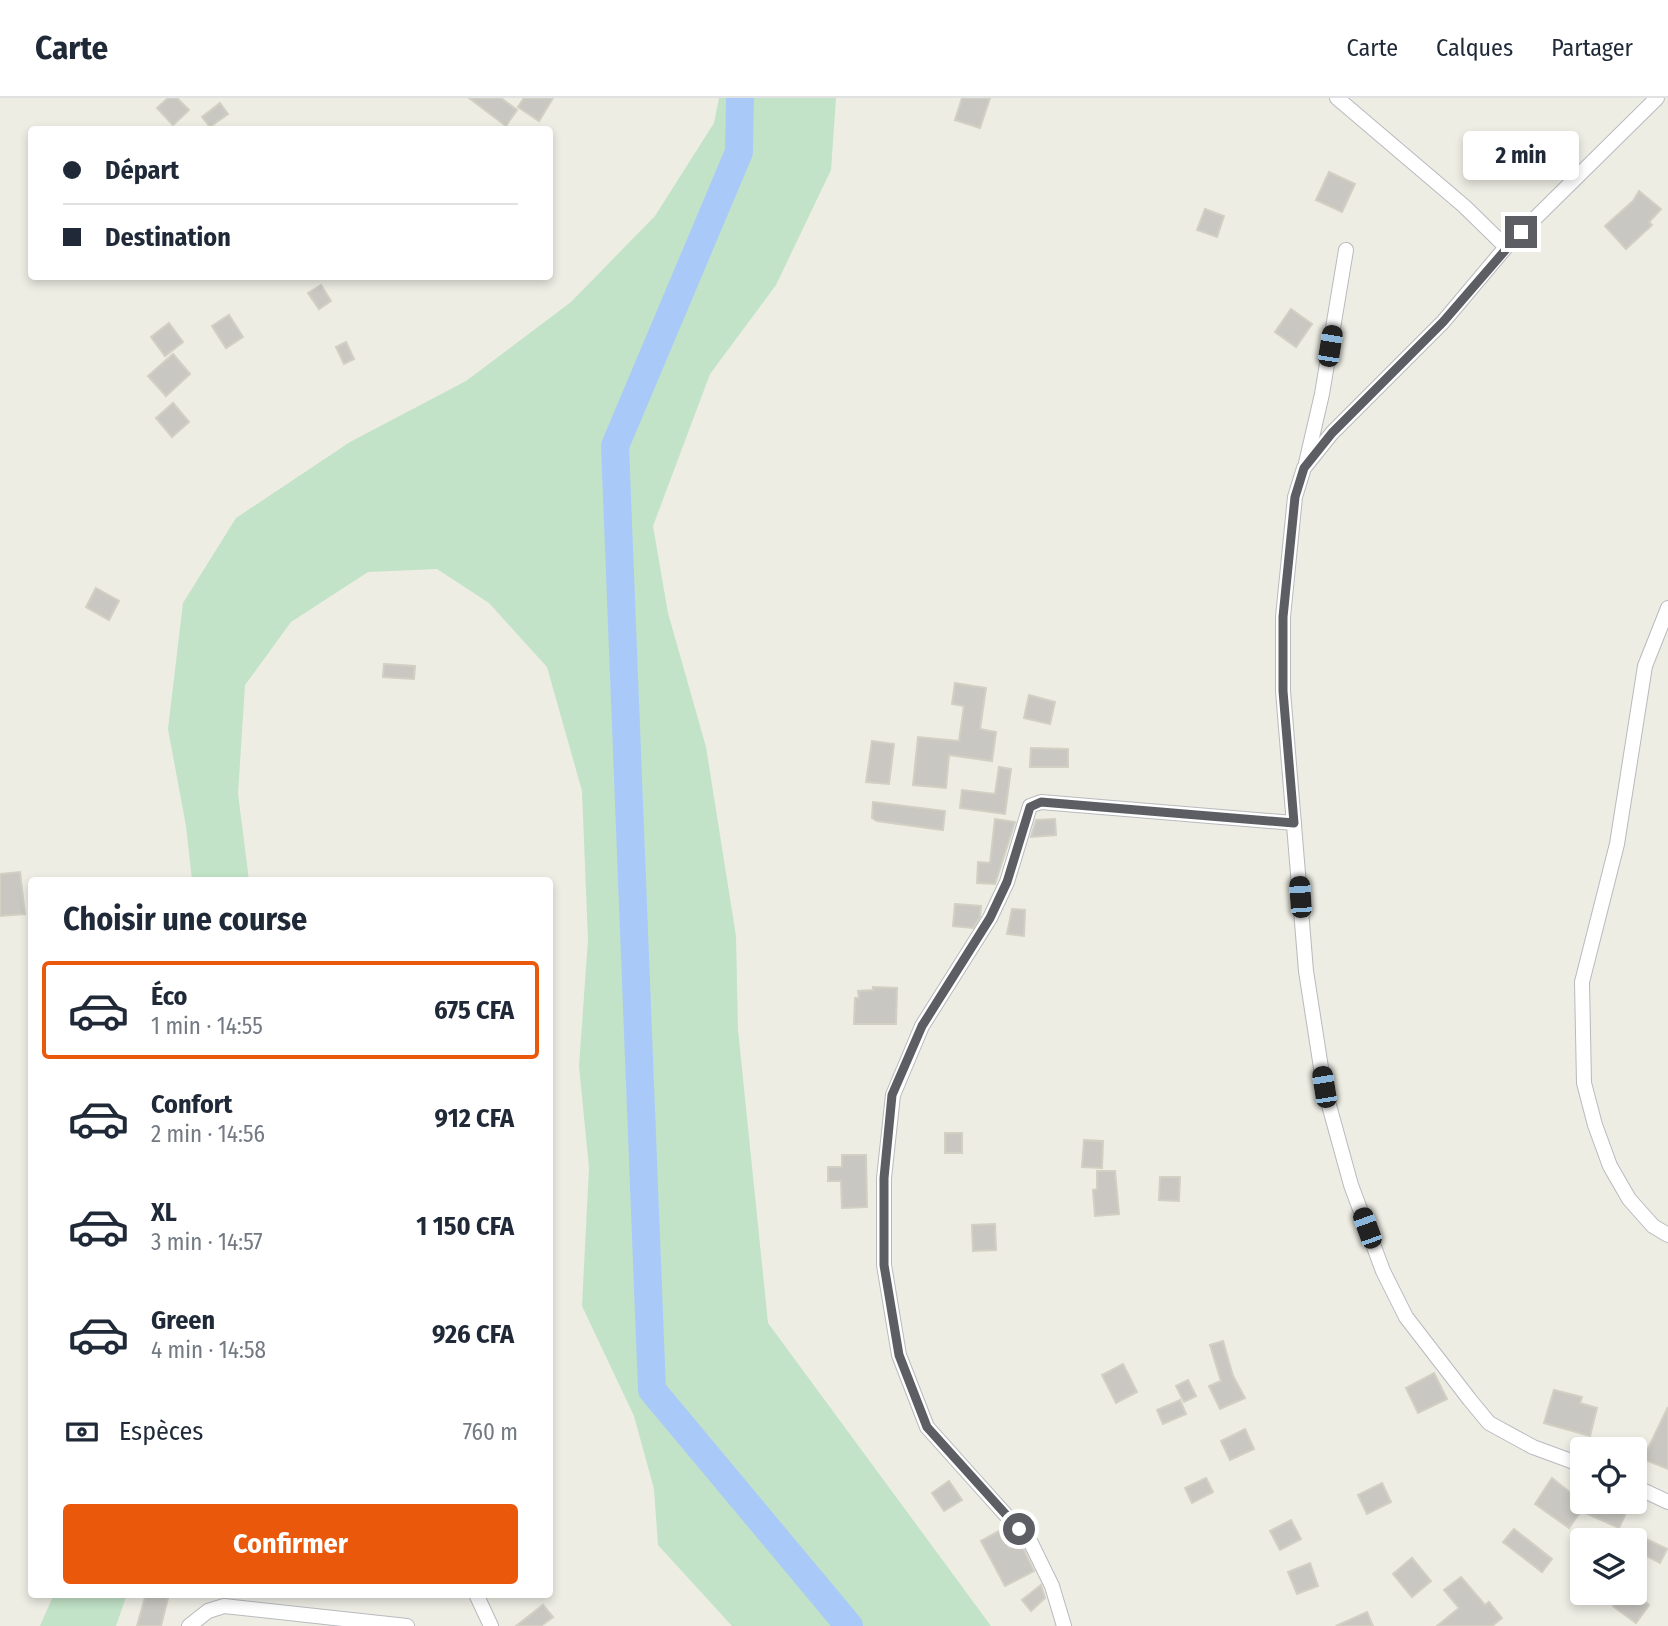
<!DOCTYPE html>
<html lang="fr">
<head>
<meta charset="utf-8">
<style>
  body { margin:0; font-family:"Fira Sans Condensed",sans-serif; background:#f2f2f3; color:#1f2937; height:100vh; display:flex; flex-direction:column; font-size:26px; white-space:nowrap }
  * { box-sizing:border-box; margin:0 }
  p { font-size:23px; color:#747a83 }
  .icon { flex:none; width:38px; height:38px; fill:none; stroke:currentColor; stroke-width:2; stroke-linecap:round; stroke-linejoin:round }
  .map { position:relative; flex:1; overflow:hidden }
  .side { position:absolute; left:28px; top:779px; width:525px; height:721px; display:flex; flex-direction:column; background:#fff; border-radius:7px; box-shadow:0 4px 10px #0003 }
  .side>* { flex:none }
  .banner { position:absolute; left:28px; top:28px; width:525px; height:154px; border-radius:7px; box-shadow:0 4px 10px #0003; display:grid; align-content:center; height:154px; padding:0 35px; background:#fff }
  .controls { position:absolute; left:1570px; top:1339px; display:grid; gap:14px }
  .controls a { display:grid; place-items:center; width:77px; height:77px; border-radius:7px; background:#fff; box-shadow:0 4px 10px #0003; font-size:35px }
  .end { position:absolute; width:32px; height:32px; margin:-16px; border:9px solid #5c5e63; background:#fff; box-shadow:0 0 0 4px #fff }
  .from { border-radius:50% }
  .bubble { position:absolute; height:49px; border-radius:7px; background:#fff; box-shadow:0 4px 10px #0003; font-size:23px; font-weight:700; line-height:49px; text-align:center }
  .car { position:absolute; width:21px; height:42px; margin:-21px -10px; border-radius:9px; box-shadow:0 0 5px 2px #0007; background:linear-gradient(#222 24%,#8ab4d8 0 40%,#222 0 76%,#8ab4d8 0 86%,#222 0) }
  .banner b { display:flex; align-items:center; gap:24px; height:66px; font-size:26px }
  .banner b+b { border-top:2px solid #e0e1e3 }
  .banner i { width:18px; height:18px; background:#1f2937 }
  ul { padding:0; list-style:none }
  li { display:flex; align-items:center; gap:21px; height:98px; margin:0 14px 10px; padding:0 21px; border:4px solid transparent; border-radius:7px }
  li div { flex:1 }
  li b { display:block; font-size:26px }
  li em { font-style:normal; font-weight:700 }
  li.selected { border-color:#ea580c }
  li>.icon { width:63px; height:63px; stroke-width:1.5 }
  h2 { padding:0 35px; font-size:32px; line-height:84px }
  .pay { display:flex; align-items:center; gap:18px; height:77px; padding:0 35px; font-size:26px }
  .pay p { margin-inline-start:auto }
  .button { display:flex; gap:14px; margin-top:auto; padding:14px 35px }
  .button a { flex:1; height:80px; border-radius:7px; background:#ea580c; color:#fff; font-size:28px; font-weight:700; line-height:80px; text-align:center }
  header { display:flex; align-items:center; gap:42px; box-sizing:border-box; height:98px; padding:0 35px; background:#fff; border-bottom:2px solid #e0e1e3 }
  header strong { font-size:33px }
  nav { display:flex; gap:38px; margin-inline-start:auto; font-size:24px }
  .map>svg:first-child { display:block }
  .green { fill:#c2e3c7 }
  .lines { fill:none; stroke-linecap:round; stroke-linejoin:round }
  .river { stroke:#a9caf8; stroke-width:28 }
  .building { fill:#c9c7c1; stroke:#d2cfc3; stroke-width:2 }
  .street-casing { stroke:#b9babf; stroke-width:16 }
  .street { stroke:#fff; stroke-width:14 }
  .route { stroke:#5c5e63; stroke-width:9 }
</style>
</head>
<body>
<header>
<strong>Carte</strong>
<nav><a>Carte</a><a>Calques</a><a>Partager</a></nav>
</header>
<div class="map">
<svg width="1668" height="1528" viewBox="0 0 1668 1528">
  <rect width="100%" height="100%" fill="#edede4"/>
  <!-- green -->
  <g class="green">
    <path d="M719,0h117l-5,72 -55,115 -66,89 -57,152 15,87 38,134 30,189 2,94 30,293 223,303h-259l-74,-81 -4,-56 -20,-73 -52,-110 7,-138 -10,-102 9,-126 -6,-149 -35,-124 -58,-64 -52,-34 -69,3 -77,50 -46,63 -7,109 11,86h-57l-6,-54 -18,-97 15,-126 53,-85 114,-76 116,-61 105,-79 84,-86 59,-93z"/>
    <path d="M54,1496h73l-11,32h-76z"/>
  </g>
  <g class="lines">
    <!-- river -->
    <path class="river" d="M740,0l-1,54 -124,294 37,944 197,236"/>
  </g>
  <!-- building -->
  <g class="building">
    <path d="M168,0h9l12,12 -16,15 -16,-17z"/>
    <path d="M469,0h32l16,12 -11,16z"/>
    <path d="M524,0h29l-14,23 -21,-14z"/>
    <path d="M962,0h28l-10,30 -25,-8z"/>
    <path d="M220,5l8,11 -18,13 -8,-10z"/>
    <path d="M1329,74l26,12 -13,28 -26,-12z"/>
    <path d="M1639,93l22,18 -12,13 3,3 -26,24 -21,-23 28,-25z"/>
    <path d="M1205,111l19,7 -7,21 -20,-7z"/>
    <path d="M321,187l10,16 -12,8 -11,-16z"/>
    <path d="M1291,211l21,15 -16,23 -21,-15z"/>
    <path d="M229,217l14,22 -17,11 -14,-22z"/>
    <path d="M169,225l14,19 -18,14 -14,-19z"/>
    <path d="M346,244l8,17 -10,5 -8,-17z"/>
    <path d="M173,256l17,20 -24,22 -18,-20z"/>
    <path d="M173,305l16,19 -17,15 -16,-19z"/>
    <path d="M96,490l23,13 -10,19 -23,-13z"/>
    <path d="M384,566l31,2 -1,13 -31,-2z"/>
    <path d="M955,585l31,5 -6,41 16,3 -4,29 -43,-6 -3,33 -33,-3 5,-48 41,4 5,-35 -12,-2z"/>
    <path d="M1029,597l26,7 -5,22 -26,-6z"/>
    <path d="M872,643l22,3 -5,40 -23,-2z"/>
    <path d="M1031,650l37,1v18h-38z"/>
    <path d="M999,669l12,2 -6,45 -45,-6 2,-18 33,4z"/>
    <path d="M873,704l72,9 -2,19 -66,-9 -5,-3z"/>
    <path d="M995,721l20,3 -20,62 -18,-1 1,-21 12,1z"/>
    <path d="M1055,721l1,16 -25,2 5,-17z"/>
    <path d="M20,774l5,42 -25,2v-42z"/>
    <path d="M955,806l26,2 -1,11 -7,11 -20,-2z"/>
    <path d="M1012,811l13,1 -1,26 -17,-2z"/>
    <path d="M873,889l24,1 -1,36h-42l1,-26h4l-1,-7 15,-1z"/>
    <rect x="945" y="1035" width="17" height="20"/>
    <path d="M1084,1042l19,1 -1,27 -20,-1z"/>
    <path d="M842,1057h24l1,52 -25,1 -1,-27h-13v-14h14z"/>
    <path d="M1097,1073h18l4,43 -24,2 -2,-26 4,-1z"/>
    <path d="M1160,1079h20l-1,24 -20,-1z"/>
    <path d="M995,1126l1,26 -23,1 -1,-26z"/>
    <path d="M1223,1243l10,35 12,22 -25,11 -11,-23 12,-5 -11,-36z"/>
    <path d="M1123,1266l14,28 -21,11 -14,-28z"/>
    <path d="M1434,1275l13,26 -29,14 -12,-25z"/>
    <path d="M1188,1282l8,16 -12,6 -8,-16z"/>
    <path d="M1554,1292l28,7 -2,6 17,5 -7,28 -46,-13z"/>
    <path d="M1180,1302l6,14 -23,10 -6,-14z"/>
    <path d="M1668,1309v62l-25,-10z"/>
    <path d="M1245,1331l9,20 -24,11 -9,-19z"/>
    <path d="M1206,1380l7,14 -21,11 -7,-15z"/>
    <path d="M1552,1380l30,24h49l-12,26 -38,-17 -12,17 -34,-24z"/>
    <path d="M949,1383l13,19 -18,11 -12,-18z"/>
    <path d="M1382,1385l9,19 -24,12 -9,-19z"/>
    <path d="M1291,1422l10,19 -21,11 -10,-19z"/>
    <path d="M1514,1431l38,30 -10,13 -39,-30z"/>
    <path d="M1001,1432l8,17 8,-5 6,6 11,23 -29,15 -24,-45z"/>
    <path d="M1642,1439l25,12 -7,14 -25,-13z"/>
    <path d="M1412,1460l19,23 -19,16 -19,-23z"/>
    <path d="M1310,1465l8,23 -21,8 -9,-22z"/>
    <path d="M1461,1479l24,28 4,-3 13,16 -10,8h-55l22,-18 -15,-18z"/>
    <path d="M1041,1487l4,13 -14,13 -9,-11z"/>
    <path d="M1623,1494h10l16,13 -13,18 -23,-17z"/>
    <path d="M146,1496h23l-8,32h-24z"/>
    <path d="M543,1507l10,12 -12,9h-25z"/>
    <path d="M1367,1514l6,14h-37z"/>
  </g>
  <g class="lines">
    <!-- street casing -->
    <g class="street-casing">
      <g id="street">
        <path d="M1337,0l127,108 42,41"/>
        <path d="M1306,365l16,-69 24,-144"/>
        <path d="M1668,510l-23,58 -28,178 -35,138 2,101 11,42 15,41 19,33 24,27 15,9"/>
        <path d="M1582,1367l-49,-18 -44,-24 -19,-23 -64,-83 -23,-46 -32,-86 -27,-98 -18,-116 -23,-280v-74l12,-120 9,-29 28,-35 111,-111 63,-75 151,-149"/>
        <path d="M1634,1388l34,16"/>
        <path d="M476,1496l15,32"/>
        <path d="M189,1528l19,-15 16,-5 183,20"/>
        <path d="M1064,1528l-12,-40 -21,-43 -104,-116 -28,-72 -15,-90v-87l9,-83 29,-69 68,-108 17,-36 23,-76 11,-4 253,21"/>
      </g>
    </g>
    <!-- street -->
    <use href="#street" class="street"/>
  </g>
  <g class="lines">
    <!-- route -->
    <path class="route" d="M1019,1431l-92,-102 -28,-72 -15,-90v-87l8,-83 30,-69 68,-108 17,-36 23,-75 11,-5 253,21 -11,-132v-74l12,-120 9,-29 28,-35 111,-111 78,-90"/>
  </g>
</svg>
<div class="controls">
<a><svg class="icon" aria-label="locate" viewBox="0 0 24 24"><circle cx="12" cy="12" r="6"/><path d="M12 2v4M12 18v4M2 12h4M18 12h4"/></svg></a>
<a><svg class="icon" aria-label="layers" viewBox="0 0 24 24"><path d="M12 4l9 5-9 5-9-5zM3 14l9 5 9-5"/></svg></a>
</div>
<i class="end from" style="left:1019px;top:1431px"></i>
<i class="end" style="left:1521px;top:134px"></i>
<div class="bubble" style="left:1463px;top:33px;width:116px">2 min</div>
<i class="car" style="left:1330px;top:248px;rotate:9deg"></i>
<i class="car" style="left:1300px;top:799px;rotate:356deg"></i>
<i class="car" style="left:1324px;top:989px;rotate:351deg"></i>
<i class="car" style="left:1367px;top:1130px;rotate:340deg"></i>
<div class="banner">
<b><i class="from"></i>Départ</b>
<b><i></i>Destination</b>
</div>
<section class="side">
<h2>Choisir une course</h2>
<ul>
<li class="selected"><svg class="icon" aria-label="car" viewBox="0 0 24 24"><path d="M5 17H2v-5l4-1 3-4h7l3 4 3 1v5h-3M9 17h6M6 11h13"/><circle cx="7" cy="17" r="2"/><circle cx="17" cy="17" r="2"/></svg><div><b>Éco</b><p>1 min · 14:55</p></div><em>675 CFA</em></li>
<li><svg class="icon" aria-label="car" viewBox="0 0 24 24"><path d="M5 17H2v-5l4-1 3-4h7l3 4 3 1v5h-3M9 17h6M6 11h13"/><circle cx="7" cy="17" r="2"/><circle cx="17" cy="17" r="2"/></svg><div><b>Confort</b><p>2 min · 14:56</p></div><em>912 CFA</em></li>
<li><svg class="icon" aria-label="car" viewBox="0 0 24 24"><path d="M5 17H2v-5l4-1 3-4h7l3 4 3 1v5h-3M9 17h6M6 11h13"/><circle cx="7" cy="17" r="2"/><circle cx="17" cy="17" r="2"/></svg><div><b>XL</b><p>3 min · 14:57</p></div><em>1 150 CFA</em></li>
<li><svg class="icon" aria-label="car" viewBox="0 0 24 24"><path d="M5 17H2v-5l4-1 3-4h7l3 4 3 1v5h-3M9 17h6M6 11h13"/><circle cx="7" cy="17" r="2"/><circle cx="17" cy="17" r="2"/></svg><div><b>Green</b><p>4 min · 14:58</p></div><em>926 CFA</em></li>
</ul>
<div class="pay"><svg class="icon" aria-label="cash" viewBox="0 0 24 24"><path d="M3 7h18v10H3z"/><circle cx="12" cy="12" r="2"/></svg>Espèces<p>760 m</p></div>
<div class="button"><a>Confirmer</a></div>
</section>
</div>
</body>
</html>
